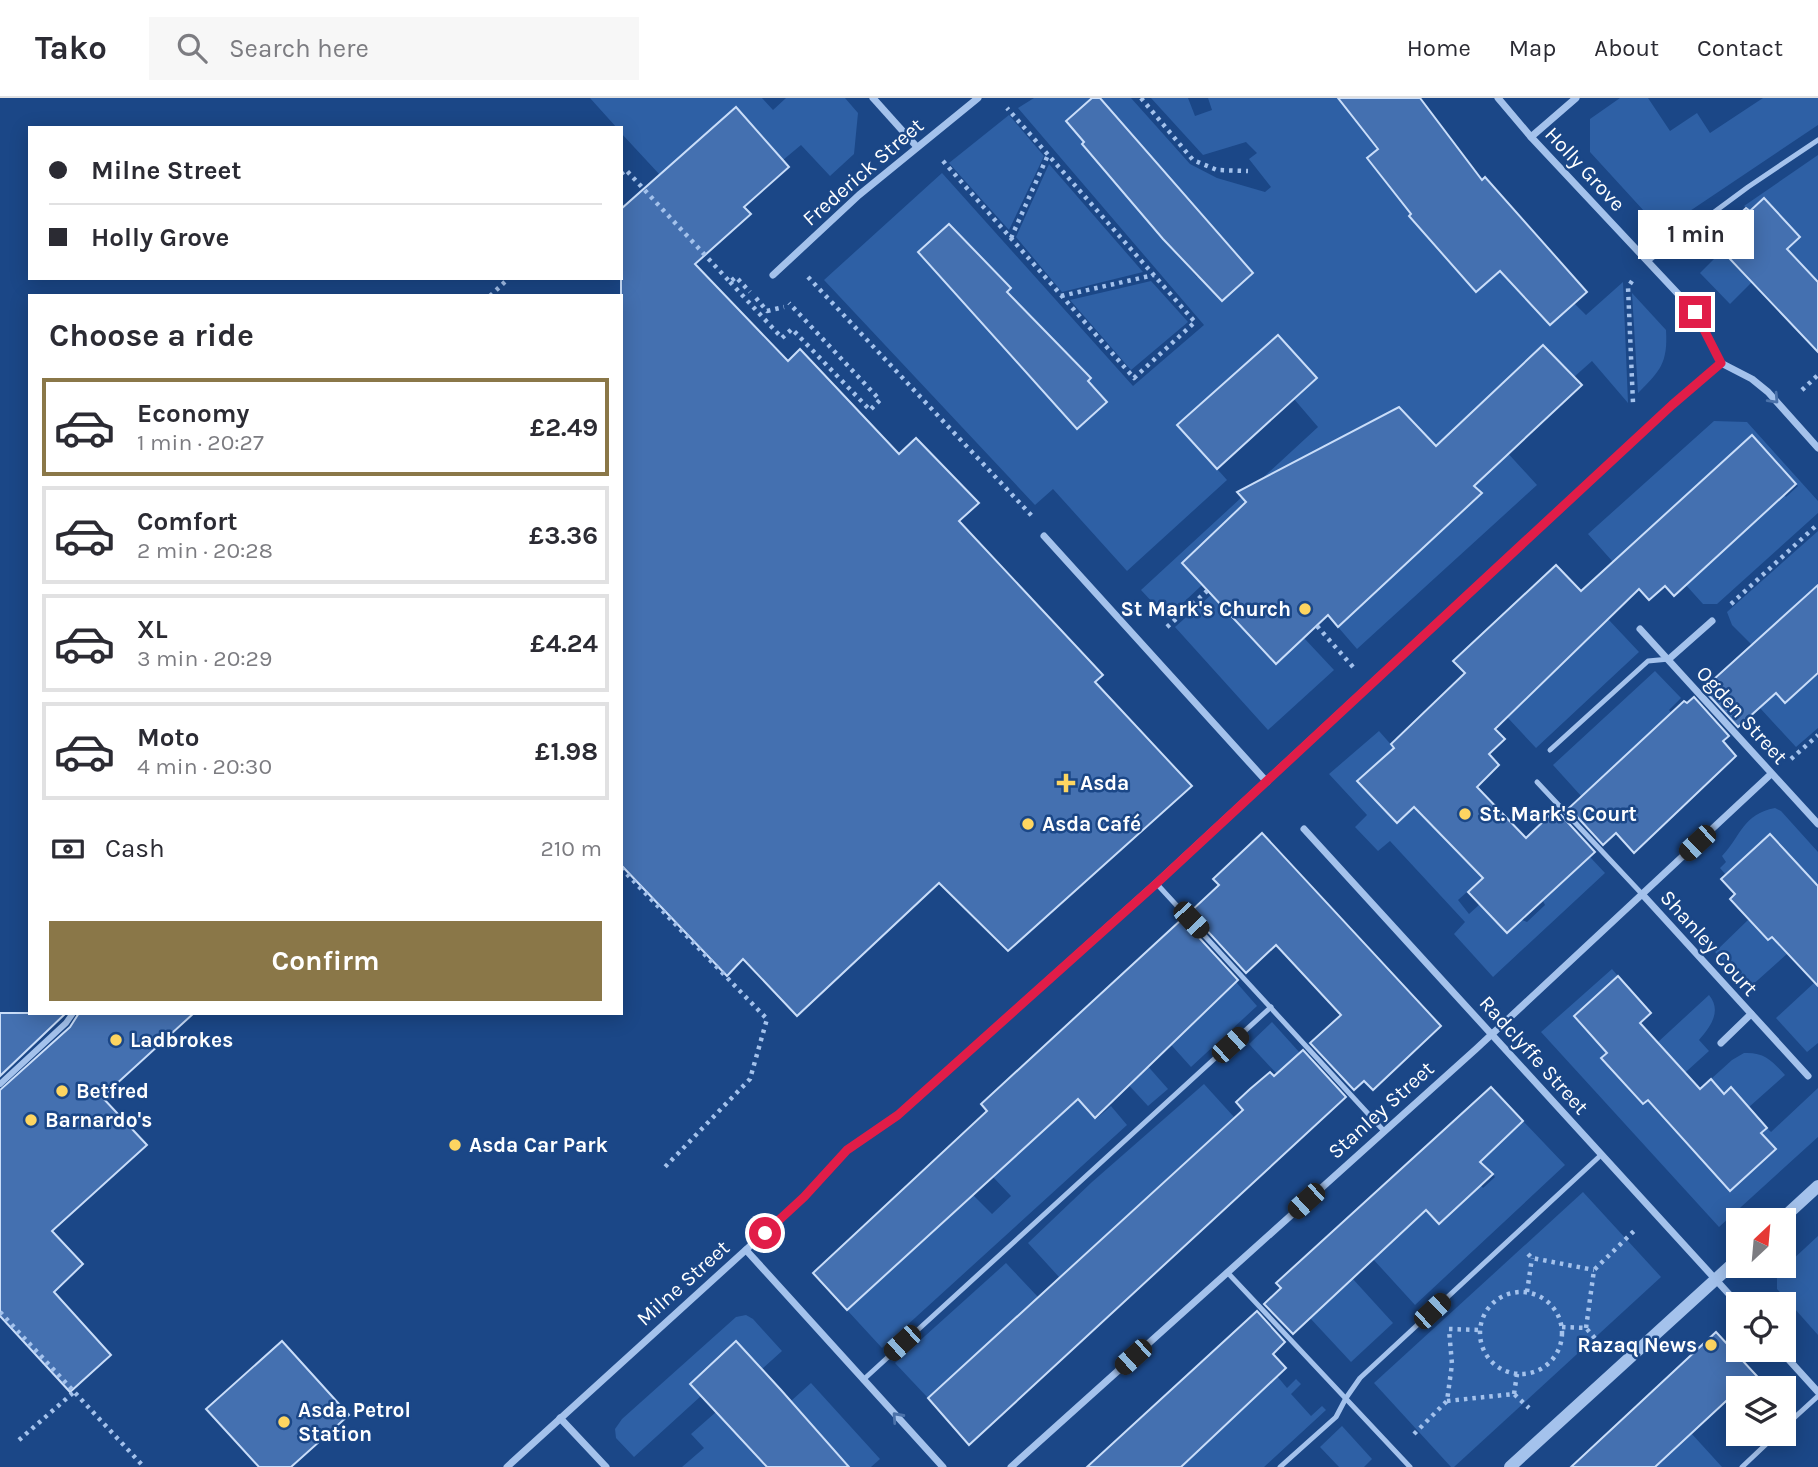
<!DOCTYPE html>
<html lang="en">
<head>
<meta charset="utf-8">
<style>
  body { margin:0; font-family:Karla,sans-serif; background:#f7f7f7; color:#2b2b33; height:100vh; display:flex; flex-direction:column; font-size:26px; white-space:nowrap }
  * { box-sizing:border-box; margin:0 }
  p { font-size:23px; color:#7c7c81 }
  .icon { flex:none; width:38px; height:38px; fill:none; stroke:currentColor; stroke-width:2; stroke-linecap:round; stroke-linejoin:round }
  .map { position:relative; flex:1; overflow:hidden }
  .drawer { position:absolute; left:28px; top:196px; width:595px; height:721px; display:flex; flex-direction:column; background:#fff; border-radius:0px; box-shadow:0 4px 18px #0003 }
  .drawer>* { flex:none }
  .guide { position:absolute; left:28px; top:28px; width:595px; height:154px; border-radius:0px; box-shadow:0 4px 18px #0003; display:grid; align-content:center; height:154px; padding:0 21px; background:#fff }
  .needle { width:46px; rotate:26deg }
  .tools { position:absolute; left:1726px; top:1110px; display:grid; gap:14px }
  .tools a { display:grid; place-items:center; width:70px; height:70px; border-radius:0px; background:#fff; box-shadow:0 4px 18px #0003; font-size:35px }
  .end { position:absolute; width:32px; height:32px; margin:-16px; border:9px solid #e11d48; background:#fff; box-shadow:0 0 0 4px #fff }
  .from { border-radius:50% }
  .bubble { position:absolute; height:49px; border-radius:0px; background:#fff; box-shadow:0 4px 18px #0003; font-size:23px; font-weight:700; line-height:49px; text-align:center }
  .car { position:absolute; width:21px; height:42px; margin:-21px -10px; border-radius:9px; box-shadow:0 0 5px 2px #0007; background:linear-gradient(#222 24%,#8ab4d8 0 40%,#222 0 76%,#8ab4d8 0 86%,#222 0) }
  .guide b { display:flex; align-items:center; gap:24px; height:66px; font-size:26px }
  .guide b+b { border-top:2px solid #e1e1e2 }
  .guide i { width:18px; height:18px; background:#2b2b33 }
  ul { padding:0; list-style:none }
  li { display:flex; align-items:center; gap:21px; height:98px; margin:0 14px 10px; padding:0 7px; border:4px solid #e1e1e2; border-radius:0px }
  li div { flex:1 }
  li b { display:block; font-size:26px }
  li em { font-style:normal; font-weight:700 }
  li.current { border-color:#8a7748 }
  li>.icon { width:63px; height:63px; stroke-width:1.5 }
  h2 { padding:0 21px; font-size:32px; line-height:84px }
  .pay { display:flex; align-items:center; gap:18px; height:77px; padding:0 21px; font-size:26px }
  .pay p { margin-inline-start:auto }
  .action { display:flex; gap:14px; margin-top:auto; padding:14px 21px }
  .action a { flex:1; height:80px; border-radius:0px; background:#8a7748; color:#fff; font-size:28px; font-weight:700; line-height:80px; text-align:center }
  header { display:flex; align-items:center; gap:42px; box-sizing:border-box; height:98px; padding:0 35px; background:#fff; border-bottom:2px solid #e1e1e2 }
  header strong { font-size:33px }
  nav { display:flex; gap:38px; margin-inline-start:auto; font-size:24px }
  .search { width:490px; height:63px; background:#f7f7f7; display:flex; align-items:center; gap:18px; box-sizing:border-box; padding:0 24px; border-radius:0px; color:#7c7c81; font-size:26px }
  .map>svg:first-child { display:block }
  .green { fill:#2e60a5; fill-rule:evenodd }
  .building { fill:#4470b0; stroke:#c9ddf9; stroke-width:2 }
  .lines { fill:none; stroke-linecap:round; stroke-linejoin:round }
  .path { stroke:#a4c2ec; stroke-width:4.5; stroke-dasharray:3.5 5; stroke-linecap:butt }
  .service { stroke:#a4c2ec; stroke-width:5 }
  .pedestrian { stroke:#a4c2ec; stroke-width:6 }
  .minor { stroke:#a4c2ec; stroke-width:7 }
  .tertiary { stroke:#a4c2ec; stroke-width:12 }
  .oneway { stroke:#4b72aa }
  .route { stroke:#e11d48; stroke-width:9 }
  .poi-dot { fill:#fdd561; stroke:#1b4787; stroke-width:2.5 }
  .labels { text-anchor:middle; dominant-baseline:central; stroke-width:5; stroke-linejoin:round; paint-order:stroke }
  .street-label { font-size:21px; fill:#fff; stroke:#1b4787 }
  .poi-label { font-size:21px; font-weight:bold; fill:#fff; stroke:#1b4787; text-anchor:start }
</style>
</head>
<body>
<header>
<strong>Tako</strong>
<div class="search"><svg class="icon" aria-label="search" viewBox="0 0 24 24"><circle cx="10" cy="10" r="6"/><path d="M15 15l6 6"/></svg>Search here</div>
<nav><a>Home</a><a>Map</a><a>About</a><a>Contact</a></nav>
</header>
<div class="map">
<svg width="1818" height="1369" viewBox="0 0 1818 1369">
  <rect width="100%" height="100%" fill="#1b4787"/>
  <!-- green -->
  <g class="green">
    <path d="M590,0h172l11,12 13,-12h59l13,15 -4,41 -24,22 -29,-31 -18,15 -32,-35 -91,50 -39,-42v-5h-4z"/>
    <path d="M1034,0h58l-26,23 18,21 -2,3 115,132 3,-2 22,26 31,-28 -153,-175h31l59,66 27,14 48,14 6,-5 -22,-28 8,-6 -11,-11 -43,13 -52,-57h37l7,18 17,-6 -4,-12h130l53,41 -24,19 34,44 59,-46 8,8 -59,52 66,75 25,-20 51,54 23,-22 12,12 37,-33 5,121 -36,-42 -18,16 -31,-32 -72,68 66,72 -180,164 -19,-22 143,-134 -82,-86 -50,25 -76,103 -24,-36 -67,64 20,22 -35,33 -26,-28 177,-163 -24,-28 23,-21 -39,-43 -100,90 49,55 -100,91 -74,-82 -18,16 -211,-225 118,-107 191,213 71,-61 -186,-217zM949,126l62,64 -3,4 82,86 -2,3 19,20 -29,28 -160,-177z"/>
    <path d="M1620,0h28l22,33 27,-18 13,20 53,-35h55v27l-152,102 -11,-4 -65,-71v-33z"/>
    <path d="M1009,17l35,41 -35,74 -60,-67z"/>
    <path d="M1818,57v127l-31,-33 13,-13 -36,-38 -14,13 -6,-5z"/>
    <path d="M1049,66l94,108 -81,20 -46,-55z"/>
    <path d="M1722,153l30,31 -22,22 -30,-31z"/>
    <path d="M1151,183l37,41 -57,48 -61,-70z"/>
    <path d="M1632,195l34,37c2,33 -6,41 -28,63z"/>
    <path d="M1714,323l33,1 71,79v12l-101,91h-14l-27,-30 91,-63 7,-26 12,12 12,-11 -46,-50 -139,126 -25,-28z"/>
    <path d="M1818,433v54l-66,60 -20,-20 -5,-13z"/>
    <path d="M1211,497l65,69 28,-26 30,32 -66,60 -93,-103z"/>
    <path d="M1581,520l13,15 14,-14 31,33 -103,96 -42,-45z"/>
    <path d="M1803,572l9,9 6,-6v55l-22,19 -36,-39 16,-15 10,10 10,-10 -9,-10z"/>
    <path d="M1655,573l26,27 -12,12 12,14 -89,84 -39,-43z"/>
    <path d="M1379,633l15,17 3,75 18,-17 56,60 3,-2 11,12 -27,24 11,14 11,-10 47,18 18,-17 -2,-4 47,-44 15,16 -112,104 -39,-43 11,-12 -75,-81 -12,10 -23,-24 12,-12 -38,-41z"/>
    <path d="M1775,710l6,3 37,41v34l-48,-52 -44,41 -6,-7 6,-6 -4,-6c19,-20 21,-42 53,-48z"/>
    <path d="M1749,821l19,21 4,-4 16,17 -39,35 -34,-36z"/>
    <path d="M1612,871l6,7 -44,40 33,37 -6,5 42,46 39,-36 -24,-26 51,-47c13,16 2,31 -10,45l10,11 -53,48 119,50 -14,-16 6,-5 4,4 47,-44v49l-99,90 -178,-195z"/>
    <path d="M1236,884l21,24 -66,61 -35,-39 23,9 35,-33 -15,-16 22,8z"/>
    <path d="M1815,884l3,4v57l-11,9 -31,-34z"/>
    <path d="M1272,924l28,31 -23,21 -28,-30z"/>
    <path d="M1744,955c21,-1 28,8 41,22l-36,32 -19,-19 -6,6 -13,-15 21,-19z"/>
    <path d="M1145,965l23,26 -20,17 -35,-38z"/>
    <path d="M1204,986l30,33 -175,160 -31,-34 64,-61z"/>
    <path d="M1078,1001l18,20 15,-13 16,19 -245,223 -35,-38 125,-116 20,20 19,-18 -18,-19z"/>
    <path d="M1523,1023l42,44 -150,140 -42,-46 53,-49 13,14 30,-52 14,16 12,-11 -15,-15z"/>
    <path d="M1583,1094l78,85 -207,190h-3l-77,-84z"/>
    <path d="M1818,1138v99l-41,-46v-15z"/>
    <path d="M1006,1165l32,34 -110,101 -33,-35z"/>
    <path d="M1352,1180l41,45 -42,39 -41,-44z"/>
    <path d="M746,1217l7,4 29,32 -20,18 -61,27 -67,61 -18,-19 -1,-9 7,-10 114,-102z"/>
    <path d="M1277,1278l10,12 9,-9 5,5 -10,10 20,22 11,-10 4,4 -62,57h-83z"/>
    <path d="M811,1285l69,76 -9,8h-22l-16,-18 -57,18 15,-66z"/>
    <path d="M716,1314l51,55h-85l22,-19 -13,-14z"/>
    <path d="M1342,1328l30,33 -8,8h-25l-19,-20z"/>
    <path d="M1691,1335l31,34h-67z"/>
  </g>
  <!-- building -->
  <g class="building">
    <path d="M1092,0h8l153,175 -31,28 -59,-62 -81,-95 2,-2 -18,-21z"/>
    <path d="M1338,0h82l62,82 3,-3 102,115 -37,33 -50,-54 -24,21 -67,-76 2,-2 -44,-56 11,-9z"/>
    <path d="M736,9l53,60 -45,40 7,7 -56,50 93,97 12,-12 99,105 17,-16 63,65 -20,18 144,154 -8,7 97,104 -184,165 -69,-68 -142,133 -54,-57 -16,17 -106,-111v-656z"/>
    <path d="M1764,100l36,39 -13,12 31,33v70l-106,-112 34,-32 4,3z"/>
    <path d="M949,126l62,64 -4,4 84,86 -3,3 19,21 -30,27 -159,-177z"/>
    <path d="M1278,237l39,43 -100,91 -40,-44z"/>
    <path d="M1543,247l39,40 -108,101 8,7 -144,134 -10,-12 -52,49 -94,-101 64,-61 -9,-10 162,-85 37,39z"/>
    <path d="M1752,337l44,49 -122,112 -9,-10 -16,14 -10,-11 -144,140 10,10 -16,15 10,11 -22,22 49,51 24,-23 5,5 6,-5 34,37 -88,81 -39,-41 15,-14 -69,-71 -17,16 -40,-42 37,-33 -3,-4 74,-71 -12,-12 103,-96 25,26z"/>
    <path d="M1818,487v88l-33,30 -9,-10 -38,34 -35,-38z"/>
    <path d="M1694,599l35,39 -6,5 13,15 -102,97 -18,-20 -13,12 -34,-37 115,-107 3,2z"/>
    <path d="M1262,735l179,193 -68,64 -9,-9 -10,9 -44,-47 31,-28 -65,-70 -30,28 -56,-61 29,-27 -6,-6z"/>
    <path d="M1770,736l48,52v100l-46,-49 -4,3 -38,-41 5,-5 -14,-15z"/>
    <path d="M1182,821l56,61 -143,138 -17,-19 -231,211 -34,-37 174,-162 -6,-7z"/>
    <path d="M1618,878l33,37 -11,10 60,66 11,-10 13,15 7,-7 36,41 -6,5 15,16 -46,42 -82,-91 -5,4 -42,-46 6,-5 -33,-37z"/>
    <path d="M0,915h66l-66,63z"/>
    <path d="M79,915h115l-92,84 45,48 -95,86 31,33 -29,28 57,63 -41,37 -70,-76v-226l70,-63z"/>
    <path d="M1303,952l43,47 -377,348 -41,-47 315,-288 -7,-8 14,-13 20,-17 4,4z"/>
    <path d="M1491,989l32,34 -43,41 13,12 -54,50 -13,-14 -133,124 -29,-30 17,-16 -5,-5z"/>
    <path d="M1257,1213l28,31 -12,12 13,14 -105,99h-94z"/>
    <path d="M1716,1234l52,56h-31l1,2 -83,77h-84z"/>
    <path d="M282,1243l67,74 -58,52h-32l-53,-58z"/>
    <path d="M736,1243l45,49 68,77h-82l-77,-83z"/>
  </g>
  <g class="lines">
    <!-- path -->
    <g class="path">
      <path d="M1141,0l52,62 24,10 31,1"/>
      <path d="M943,63l191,217 61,-56 -188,-214"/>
      <path d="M621,76l5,-4 104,112 6,-5 14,15"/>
      <path d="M1011,140l37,-83"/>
      <path d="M808,179l224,239"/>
      <path d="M1632,183l-4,6 5,116"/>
      <path d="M730,184l52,56 10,-9 78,81 10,-10 -91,-97"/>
      <path d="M490,198l19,-18"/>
      <path d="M1061,198l93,-21"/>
      <path d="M756,200l11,13 17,-4"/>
      <path d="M1802,292l16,-15"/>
      <path d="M1731,506l87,-80"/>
      <path d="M1317,528l36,41"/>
      <path d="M1167,529l40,-36"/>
      <path d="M1791,661l27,-24"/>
      <path d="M621,770l146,151 -17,60 -86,89"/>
      <path d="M1528,1156l4,4 62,12"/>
      <circle cx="1521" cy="1235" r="41"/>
      <path d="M1527,1194l5,-34"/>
      <path d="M0,1214l144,155"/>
      <path d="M1562,1229l24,1 14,16"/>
      <path d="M1586,1230l8,-58 40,-39"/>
      <path d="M1449,1231l31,1"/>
      <path d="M1514,1296l3,-20"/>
      <path d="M1447,1303l67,-7 15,14"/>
      <path d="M1414,1336l33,-33 5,-37 -3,-34"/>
      <path d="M19,1342l55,-48"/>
    </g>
    <!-- service -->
    <g class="service">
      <path d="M1648,163l100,-74 70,-47"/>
      <path d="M1550,652l98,-89 21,-2"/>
      <path d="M1537,684l105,112"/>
      <path d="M1156,785l228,248"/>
      <path d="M1227,1174l183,195"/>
      <path d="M863,1282l408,-373"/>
      <path d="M1783,1330l35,-32"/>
      <path d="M1280,1369l56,-50 10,-19 14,-20 241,-223"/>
      <path d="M1742,1369l36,-34"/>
    </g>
    <!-- pedestrian -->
    <path class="pedestrian" d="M0,986l66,-61 7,-10"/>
    <!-- minor -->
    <g class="minor">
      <path d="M873,0l44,49"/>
      <path d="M1498,0l33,39 164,175 26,51"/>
      <path d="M1531,39l45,-39"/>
      <path d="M773,177l86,-80 119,-97"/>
      <path d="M1721,265l31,16 16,13 50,56"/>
      <path d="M1044,438l223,246"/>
      <path d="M1640,531l178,195"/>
      <path d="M1669,561l43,-38"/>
      <path d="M1304,731l434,475"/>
      <path d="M1642,796l166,182"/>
      <path d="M1721,945l30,-29"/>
      <path d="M746,1152l197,217"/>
      <path d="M1779,1251l39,43"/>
      <path d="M560,1320l46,49"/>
      <path d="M507,1369l297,-270 43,-47 51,-35 258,-232 516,-478 49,-42"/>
      <path d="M1011,1369l465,-418 295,-275"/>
    </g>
    <!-- tertiary -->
    <g class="tertiary">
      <path d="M1781,1122l37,-34"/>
      <path d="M1510,1369l228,-208"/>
    </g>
  </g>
  <!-- one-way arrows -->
  <defs><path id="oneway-chevron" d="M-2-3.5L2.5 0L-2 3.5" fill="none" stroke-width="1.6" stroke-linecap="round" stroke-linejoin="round" transform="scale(1.75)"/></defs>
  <g class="oneway">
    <use href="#oneway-chevron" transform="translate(1774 301) rotate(47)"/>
    <use href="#oneway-chevron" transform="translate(897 1319) rotate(-132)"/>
  </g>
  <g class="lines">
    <!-- route -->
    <path class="route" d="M765,1135l39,-36 43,-47 51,-35 259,-232 515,-478 49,-42 -26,-51"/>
  </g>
  <!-- markers -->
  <g class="poi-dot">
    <circle cx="1305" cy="511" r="7"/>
    <path d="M1062.5 674.5h7v7h7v7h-7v7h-7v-7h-7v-7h7z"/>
    <circle cx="1465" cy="716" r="7"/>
    <circle cx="1028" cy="726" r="7"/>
    <circle cx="116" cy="942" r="7"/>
    <circle cx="62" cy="993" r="7"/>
    <circle cx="31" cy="1022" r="7"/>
    <circle cx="455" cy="1047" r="7"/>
    <circle cx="1711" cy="1247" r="7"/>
    <circle cx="284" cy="1324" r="7"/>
  </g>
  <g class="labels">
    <!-- street labels -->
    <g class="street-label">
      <text transform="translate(1585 71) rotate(47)">Holly Grove</text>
      <text transform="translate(863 74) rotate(-41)">Frederick Street</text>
      <text transform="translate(1742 617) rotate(48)">Ogden Street</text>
      <text transform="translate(1709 845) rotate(48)">Shanley Court</text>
      <text transform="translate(1534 957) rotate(48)">Radclyffe Street</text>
      <text transform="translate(1381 1012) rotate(-42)">Stanley Street</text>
      <text transform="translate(683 1185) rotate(-42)">Milne Street</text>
    </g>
    <!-- poi labels -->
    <g class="poi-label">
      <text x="1291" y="511" text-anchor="end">St Mark's Church</text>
      <text x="1080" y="685">Asda</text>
      <text x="1479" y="716">St. Mark's Court</text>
      <text x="1042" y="726">Asda Café</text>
      <text x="130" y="942">Ladbrokes</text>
      <text x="76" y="993">Betfred</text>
      <text x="45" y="1022">Barnardo's</text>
      <text x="469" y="1047">Asda Car Park</text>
      <text x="1697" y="1247" text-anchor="end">Razaq News</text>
      <text x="298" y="1312">Asda Petrol<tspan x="298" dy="24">Station</tspan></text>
    </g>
  </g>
</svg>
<div class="tools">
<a><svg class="needle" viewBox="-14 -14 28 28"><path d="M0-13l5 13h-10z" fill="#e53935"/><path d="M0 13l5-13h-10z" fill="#7c7c81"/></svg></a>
<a><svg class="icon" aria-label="locate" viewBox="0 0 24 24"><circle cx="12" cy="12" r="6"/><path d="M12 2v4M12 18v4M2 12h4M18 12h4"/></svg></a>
<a><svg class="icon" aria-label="layers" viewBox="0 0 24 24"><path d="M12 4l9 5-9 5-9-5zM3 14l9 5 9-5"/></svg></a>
</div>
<i class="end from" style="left:765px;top:1135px"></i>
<i class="end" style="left:1695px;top:214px"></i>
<div class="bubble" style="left:1638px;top:112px;width:116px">1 min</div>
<i class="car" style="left:1697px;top:745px;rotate:227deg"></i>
<i class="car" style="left:1191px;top:822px;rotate:137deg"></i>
<i class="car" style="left:1230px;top:947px;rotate:48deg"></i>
<i class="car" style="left:1306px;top:1103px;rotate:228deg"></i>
<i class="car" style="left:1432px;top:1213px;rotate:47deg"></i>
<i class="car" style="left:902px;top:1245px;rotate:228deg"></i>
<i class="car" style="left:1133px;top:1259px;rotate:228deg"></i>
<div class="guide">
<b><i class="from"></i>Milne Street</b>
<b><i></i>Holly Grove</b>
</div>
<section class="drawer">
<h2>Choose a ride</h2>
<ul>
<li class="current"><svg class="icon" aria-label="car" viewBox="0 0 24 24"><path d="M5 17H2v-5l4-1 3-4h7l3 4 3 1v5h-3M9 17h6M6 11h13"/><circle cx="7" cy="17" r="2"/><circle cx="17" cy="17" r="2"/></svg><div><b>Economy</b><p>1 min · 20:27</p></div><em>£2.49</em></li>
<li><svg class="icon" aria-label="car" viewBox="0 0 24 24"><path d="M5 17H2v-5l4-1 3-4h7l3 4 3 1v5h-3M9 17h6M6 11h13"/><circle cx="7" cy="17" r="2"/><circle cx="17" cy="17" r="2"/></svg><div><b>Comfort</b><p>2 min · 20:28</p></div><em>£3.36</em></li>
<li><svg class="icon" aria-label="car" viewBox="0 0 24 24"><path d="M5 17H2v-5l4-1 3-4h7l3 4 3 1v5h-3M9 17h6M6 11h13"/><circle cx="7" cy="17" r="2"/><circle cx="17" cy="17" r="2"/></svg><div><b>XL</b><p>3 min · 20:29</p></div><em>£4.24</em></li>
<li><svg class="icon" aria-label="car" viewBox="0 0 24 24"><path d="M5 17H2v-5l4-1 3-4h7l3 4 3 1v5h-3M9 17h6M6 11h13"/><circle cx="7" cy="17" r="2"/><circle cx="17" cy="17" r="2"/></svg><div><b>Moto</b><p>4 min · 20:30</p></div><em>£1.98</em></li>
</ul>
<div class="pay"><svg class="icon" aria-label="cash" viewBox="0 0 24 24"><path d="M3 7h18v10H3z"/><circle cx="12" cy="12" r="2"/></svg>Cash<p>210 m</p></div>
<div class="action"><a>Confirm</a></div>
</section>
</div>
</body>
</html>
